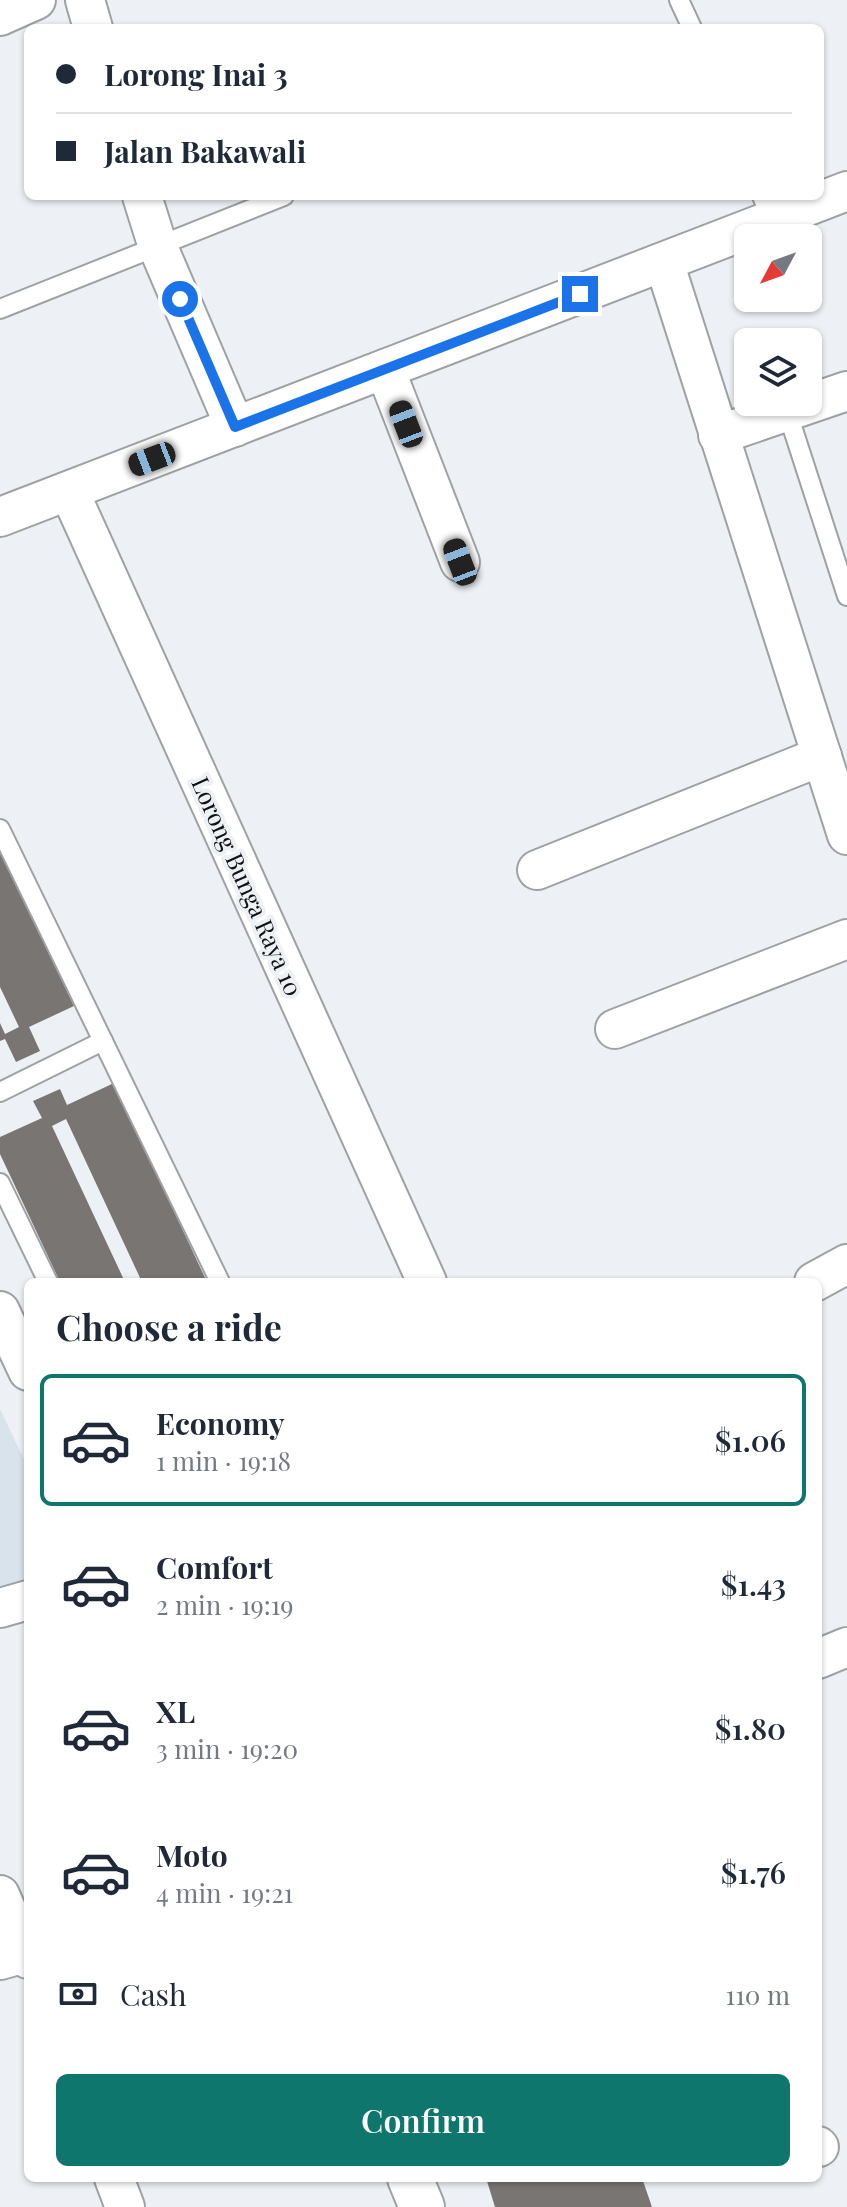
<!DOCTYPE html>
<html lang="en">
<head>
<meta charset="utf-8">
<style>
  body { margin:0; font-family:"Playfair Display",serif; background:#f6f6f7; color:#1f2937; height:100vh; display:flex; flex-direction:column; font-size:30px; white-space:nowrap }
  * { box-sizing:border-box; margin:0 }
  p { font-size:26px; color:#747a83 }
  .icon { flex:none; width:44px; height:44px; fill:none; stroke:currentColor; stroke-width:2; stroke-linecap:round; stroke-linejoin:round }
  .map { position:relative; flex:1; overflow:hidden }
  .details { position:absolute; left:24px; top:1278px; width:798px; height:904px; display:flex; flex-direction:column; background:#fff; border-radius:12px; box-shadow:0 2px 6px #0004 }
  .details>* { flex:none }
  .guide { position:absolute; left:24px; top:24px; width:800px; height:176px; border-radius:12px; box-shadow:0 2px 6px #0004; display:grid; align-content:center; height:176px; padding:0 32px; background:#fff }
  .needle { width:52px; rotate:229deg }
  .tools { position:absolute; left:734px; top:224px; display:grid; gap:16px }
  .tools a { display:grid; place-items:center; width:88px; height:88px; border-radius:12px; background:#fff; box-shadow:0 2px 6px #0004; font-size:40px }
  .end { position:absolute; width:36px; height:36px; margin:-18px; border:10px solid #1a73e8; background:#fff; box-shadow:0 0 0 4px #fff }
  .from { border-radius:50% }
  .car { position:absolute; width:24px; height:48px; margin:-24px -12px; border-radius:10px; box-shadow:0 0 6px 2px #0007; background:linear-gradient(#222 24%,#8ab4d8 0 40%,#222 0 76%,#8ab4d8 0 86%,#222 0) }
  .guide b { display:flex; align-items:center; gap:28px; height:76px; font-size:30px }
  .guide b+b { border-top:2px solid #e0e1e3 }
  .guide i { width:20px; height:20px; background:#1f2937 }
  ul { padding:0; list-style:none }
  li { display:flex; align-items:center; gap:24px; height:132px; margin:0 16px 12px; padding:0 16px; border:4px solid transparent; border-radius:12px }
  li div { flex:1 }
  li b { display:block; font-size:30px }
  li em { font-style:normal; font-weight:600 }
  li.current { border-color:#0f766e }
  li>.icon { width:72px; height:72px; stroke-width:1.5 }
  h2 { padding:0 32px; font-size:36px; line-height:96px }
  .pay { display:flex; align-items:center; gap:20px; height:88px; padding:0 32px; font-size:30px }
  .pay p { margin-inline-start:auto }
  .cta { display:flex; gap:16px; margin-top:auto; padding:16px 32px }
  .cta a { flex:1; height:92px; border-radius:12px; background:#0f766e; color:#fff; font-size:32px; font-weight:600; line-height:92px; text-align:center }
  .map>svg:first-child { display:block }
  .built { fill:#d9e3ec }
  .building { fill:#797572 }
  .lines { fill:none; stroke-linecap:round; stroke-linejoin:round }
  .service-casing { stroke:#9ea2a5; stroke-width:22 }
  .minor-casing { stroke:#9ea2a5; stroke-width:42 }
  .tertiary-casing { stroke:#9ea2a5; stroke-width:48 }
  .service { stroke:#fff; stroke-width:18 }
  .minor { stroke:#fff; stroke-width:38 }
  .tertiary { stroke:#fff; stroke-width:44 }
  .route { stroke:#1a73e8; stroke-width:10 }
  .labels { text-anchor:middle; dominant-baseline:central; stroke-width:8; stroke-linejoin:round; paint-order:stroke }
  .street-label { font-size:24px; fill:#101112; stroke:#edf1f5 }
</style>
</head>
<body>
<div class="map">
<svg width="847" height="2207" viewBox="0 0 847 2207">
  <rect width="100%" height="100%" fill="#edf1f5"/>
  <!-- built -->
  <path class="built" d="M0,1409l28,59v110l-28,8z"/>
  <!-- building -->
  <g class="building">
    <path d="M0,849l74,157 -45,21 11,24 -24,11 -11,-23 -5,2v-18l5,11 14,-7 -19,-40z"/>
    <path d="M114,1083l93,199h-65l-76,-163 -14,7 73,156h-65l-60,-128v-17l42,-19 -9,-17 27,-12 7,16z"/>
    <path d="M486,2178h156l10,29h-157z"/>
  </g>
  <g class="lines">
    <!-- service casing -->
    <g class="service-casing">
      <g id="service">
        <path d="M679,0l13,28"/>
        <path d="M762,196l10,24"/>
        <path d="M0,309l284,-113"/>
        <path d="M787,411l60,185"/>
        <path d="M0,829l220,453"/>
        <path d="M0,1092l103,-51"/>
        <path d="M0,1183l48,99"/>
      </g>
    </g>
    <!-- minor casing -->
    <g class="minor-casing">
      <g id="minor">
        <path d="M85,0l8,28"/>
        <path d="M0,16l36,-16"/>
        <path d="M142,196l16,51 77,180"/>
        <path d="M664,262l183,573"/>
        <path d="M385,369l75,193"/>
        <path d="M718,435l129,-44"/>
        <path d="M69,491l358,791"/>
        <path d="M0,517l847,-326"/>
        <path d="M537,870l285,-114"/>
        <path d="M615,1029l232,-90"/>
        <path d="M814,1282l33,-18"/>
        <path d="M0,1311l28,60"/>
        <path d="M0,1608l28,-8"/>
        <path d="M818,1659l29,-12"/>
        <path d="M0,1895l28,64"/>
        <path d="M818,2146l1,1"/>
        <path d="M114,2178l11,29"/>
      </g>
    </g>
    <!-- tertiary casing -->
    <g class="tertiary-casing">
      <g id="tertiary">
        <path d="M0,1957l28,-8"/>
        <path d="M410,2178l12,29"/>
      </g>
    </g>
    <!-- service -->
    <use href="#service" class="service"/>
    <!-- minor -->
    <use href="#minor" class="minor"/>
    <!-- tertiary -->
    <use href="#tertiary" class="tertiary"/>
  </g>
  <g class="lines">
    <!-- route -->
    <path class="route" d="M180,299l55,128 345,-133"/>
  </g>
  <g class="labels">
    <!-- street labels -->
    <g class="street-label">
      <text transform="translate(248 886) rotate(66)">Lorong Bunga Raya 10</text>
    </g>
  </g>
</svg>
<div class="tools">
<a><svg class="needle" viewBox="-14 -14 28 28"><path d="M0-13l5 13h-10z" fill="#e53935"/><path d="M0 13l5-13h-10z" fill="#747a83"/></svg></a>
<a><svg class="icon" aria-label="layers" viewBox="0 0 24 24"><path d="M12 4l9 5-9 5-9-5zM3 14l9 5 9-5"/></svg></a>
</div>
<i class="end from" style="left:180px;top:299px"></i>
<i class="end" style="left:580px;top:294px"></i>
<i class="car" style="left:406px;top:424px;rotate:339deg"></i>
<i class="car" style="left:152px;top:459px;rotate:249deg"></i>
<i class="car" style="left:460px;top:562px;rotate:339deg"></i>
<div class="guide">
<b><i class="from"></i>Lorong Inai 3</b>
<b><i></i>Jalan Bakawali</b>
</div>
<section class="details">
<h2>Choose a ride</h2>
<ul>
<li class="current"><svg class="icon" aria-label="car" viewBox="0 0 24 24"><path d="M5 17H2v-5l4-1 3-4h7l3 4 3 1v5h-3M9 17h6M6 11h13"/><circle cx="7" cy="17" r="2"/><circle cx="17" cy="17" r="2"/></svg><div><b>Economy</b><p>1 min · 19:18</p></div><em>$1.06</em></li>
<li><svg class="icon" aria-label="car" viewBox="0 0 24 24"><path d="M5 17H2v-5l4-1 3-4h7l3 4 3 1v5h-3M9 17h6M6 11h13"/><circle cx="7" cy="17" r="2"/><circle cx="17" cy="17" r="2"/></svg><div><b>Comfort</b><p>2 min · 19:19</p></div><em>$1.43</em></li>
<li><svg class="icon" aria-label="car" viewBox="0 0 24 24"><path d="M5 17H2v-5l4-1 3-4h7l3 4 3 1v5h-3M9 17h6M6 11h13"/><circle cx="7" cy="17" r="2"/><circle cx="17" cy="17" r="2"/></svg><div><b>XL</b><p>3 min · 19:20</p></div><em>$1.80</em></li>
<li><svg class="icon" aria-label="car" viewBox="0 0 24 24"><path d="M5 17H2v-5l4-1 3-4h7l3 4 3 1v5h-3M9 17h6M6 11h13"/><circle cx="7" cy="17" r="2"/><circle cx="17" cy="17" r="2"/></svg><div><b>Moto</b><p>4 min · 19:21</p></div><em>$1.76</em></li>
</ul>
<div class="pay"><svg class="icon" aria-label="cash" viewBox="0 0 24 24"><path d="M3 7h18v10H3z"/><circle cx="12" cy="12" r="2"/></svg>Cash<p>110 m</p></div>
<div class="cta"><a>Confirm</a></div>
</section>
</div>
</body>
</html>
